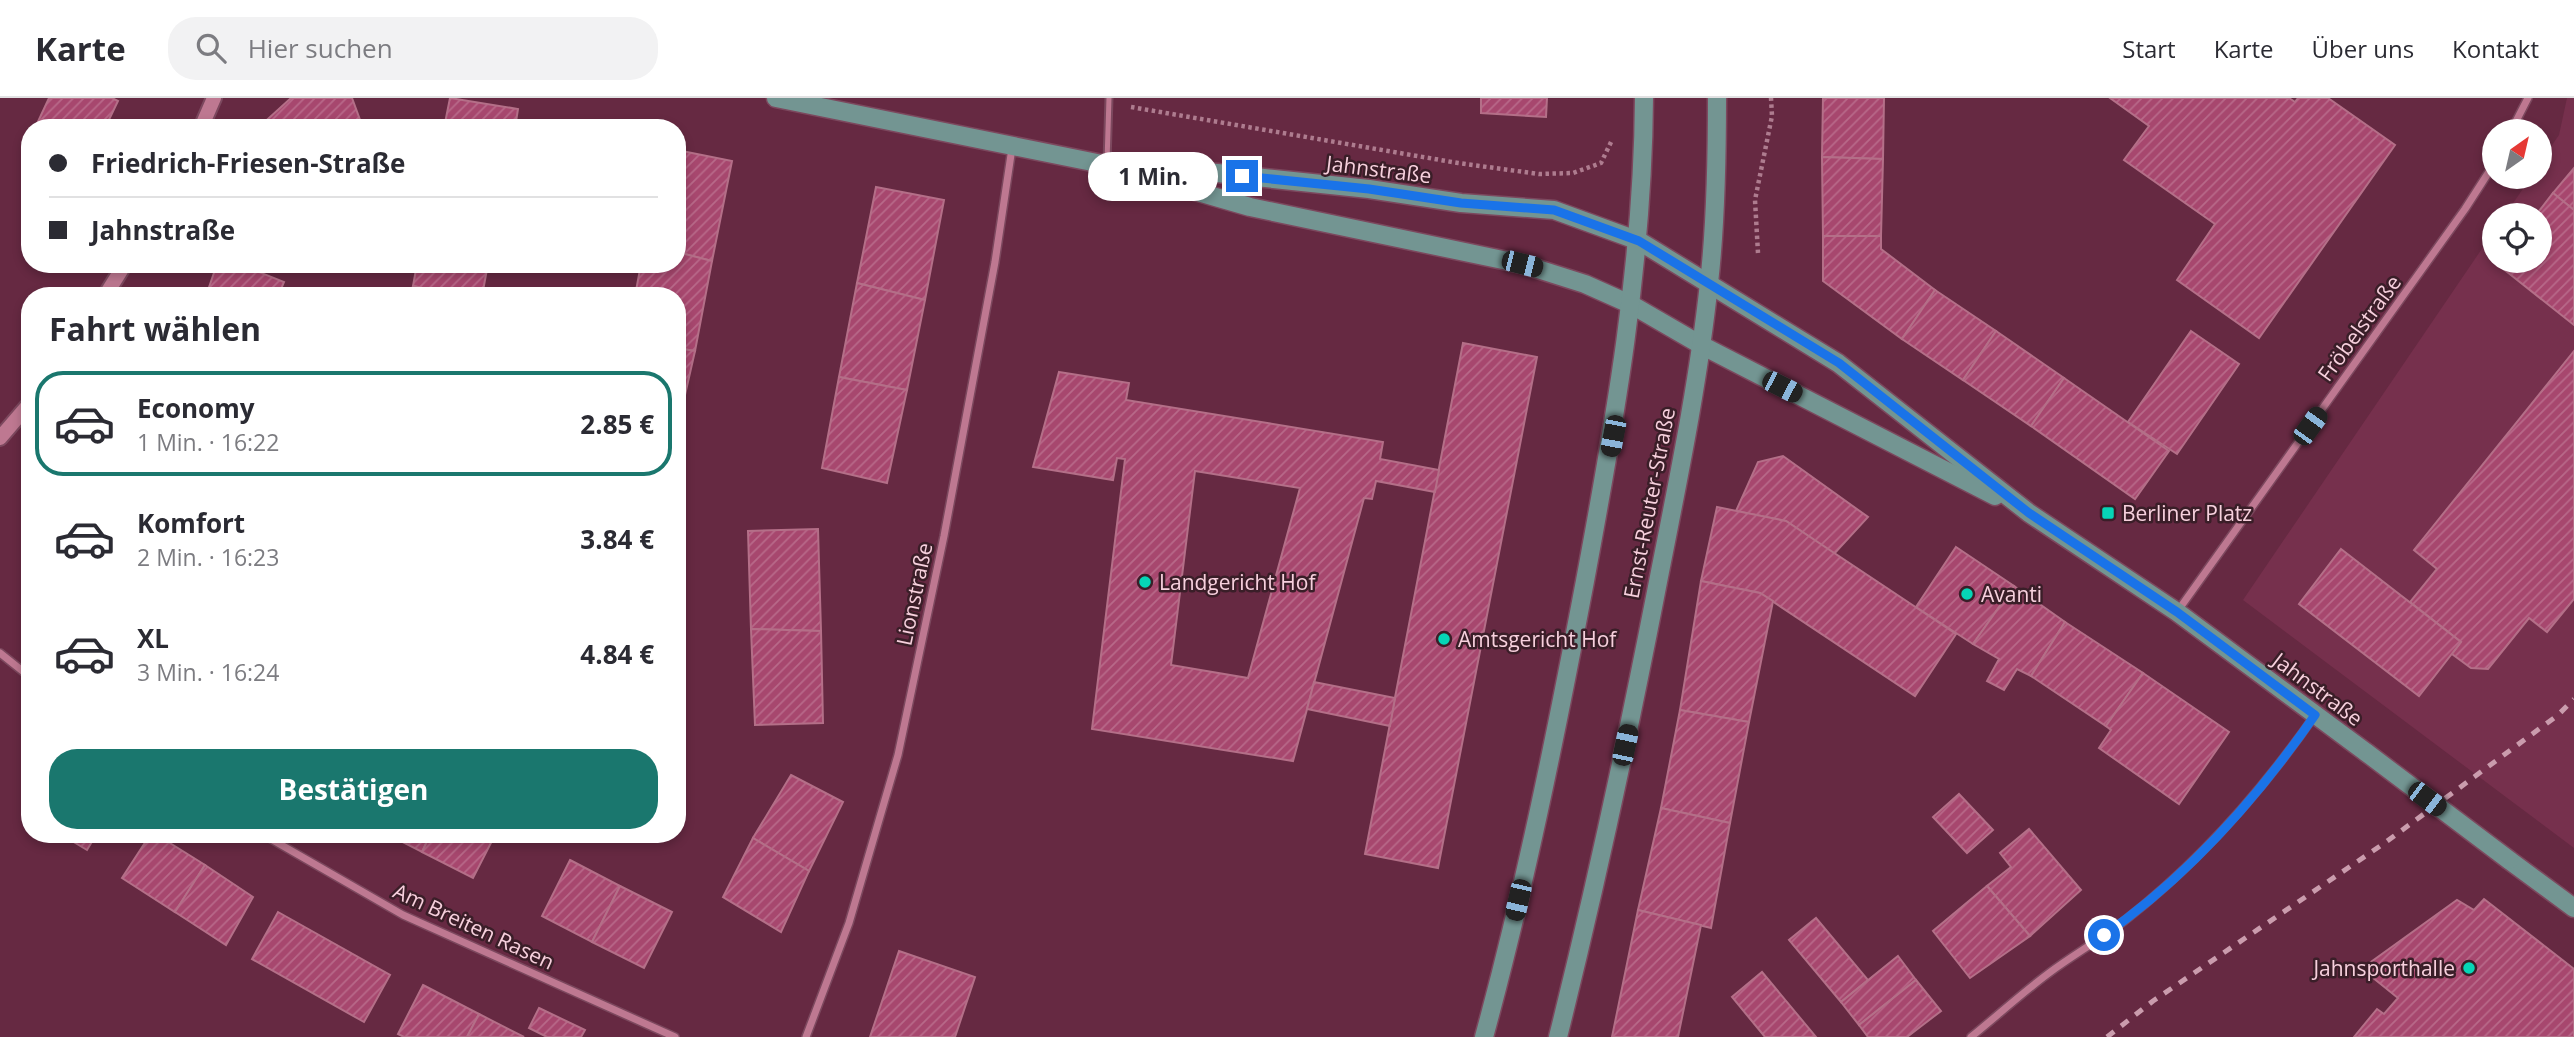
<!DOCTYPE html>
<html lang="de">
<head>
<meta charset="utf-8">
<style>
  body { margin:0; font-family:"Open Sans",sans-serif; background:#f2f2f3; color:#2b2b33; height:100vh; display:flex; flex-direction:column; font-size:26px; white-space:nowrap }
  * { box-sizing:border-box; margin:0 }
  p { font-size:23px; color:#7c7c81 }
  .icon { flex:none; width:38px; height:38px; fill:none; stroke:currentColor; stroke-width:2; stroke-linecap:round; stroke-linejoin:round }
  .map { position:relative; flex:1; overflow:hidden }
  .details { position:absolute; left:21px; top:189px; width:665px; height:556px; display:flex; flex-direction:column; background:#fff; border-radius:28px; box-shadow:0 4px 10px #0003 }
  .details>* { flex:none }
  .top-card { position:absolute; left:21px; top:21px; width:665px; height:154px; border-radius:28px; box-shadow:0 4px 10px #0003; display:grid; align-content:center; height:154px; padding:0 28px; background:#fff }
  .needle { width:46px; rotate:34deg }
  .fabs { position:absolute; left:2482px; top:21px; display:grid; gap:14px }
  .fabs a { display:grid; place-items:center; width:70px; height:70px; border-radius:50%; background:#fff; box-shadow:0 4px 10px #0003; font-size:35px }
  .end { position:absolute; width:32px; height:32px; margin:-16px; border:9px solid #1a73e8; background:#fff; box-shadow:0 0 0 4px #fff }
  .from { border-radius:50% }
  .bubble { position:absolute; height:49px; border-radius:24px; background:#fff; box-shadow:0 4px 10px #0003; font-size:23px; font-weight:700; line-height:49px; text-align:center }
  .car { position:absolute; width:21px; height:42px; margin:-21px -10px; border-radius:9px; box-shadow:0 0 5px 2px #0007; background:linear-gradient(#222 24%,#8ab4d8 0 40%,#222 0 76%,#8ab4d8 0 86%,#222 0) }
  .top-card b { display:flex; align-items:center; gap:24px; height:66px; font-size:26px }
  .top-card b+b { border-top:2px solid #e1e1e2 }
  .top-card i { width:18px; height:18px; background:#2b2b33 }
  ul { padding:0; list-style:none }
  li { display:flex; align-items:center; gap:21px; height:105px; margin:0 14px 10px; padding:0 14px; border:4px solid transparent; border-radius:28px }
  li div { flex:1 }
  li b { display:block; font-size:26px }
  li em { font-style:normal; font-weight:700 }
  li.selected { border-color:#1a776e }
  li>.icon { width:63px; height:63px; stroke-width:1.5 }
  h2 { padding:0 28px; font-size:32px; line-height:84px }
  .cta { display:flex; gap:14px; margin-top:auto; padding:14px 28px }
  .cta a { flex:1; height:80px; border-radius:28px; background:#1a776e; color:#fff; font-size:28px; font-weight:700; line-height:80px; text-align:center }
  header { display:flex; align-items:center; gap:42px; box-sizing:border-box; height:98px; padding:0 35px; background:#fff; border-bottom:2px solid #e1e1e2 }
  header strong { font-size:33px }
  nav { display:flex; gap:38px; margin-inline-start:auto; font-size:24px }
  .search { width:490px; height:63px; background:#f2f2f3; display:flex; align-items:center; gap:18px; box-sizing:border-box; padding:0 24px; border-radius:28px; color:#7c7c81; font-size:26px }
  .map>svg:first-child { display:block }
  .built { fill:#76304d }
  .building { fill:url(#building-hatch); stroke:#b46f88; stroke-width:2; fill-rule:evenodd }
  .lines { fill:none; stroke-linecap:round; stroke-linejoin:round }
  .service-casing { stroke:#7c485e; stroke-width:9 }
  .minor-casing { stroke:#7c485e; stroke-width:10 }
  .secondary-casing { stroke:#7c485e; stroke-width:18 }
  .primary-casing { stroke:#7c485e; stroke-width:21 }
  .path { stroke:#ae7c8f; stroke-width:4.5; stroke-dasharray:3.5 3.5; stroke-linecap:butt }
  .service { stroke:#be7891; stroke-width:5 }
  .minor { stroke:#be7891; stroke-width:7 }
  .secondary { stroke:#be7891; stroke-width:14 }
  .primary { stroke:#739592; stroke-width:18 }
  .rail { stroke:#ca9cad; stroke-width:5; stroke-dasharray:9 9; stroke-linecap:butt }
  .primary-bridge-casing { stroke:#7c485e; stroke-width:21; stroke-linecap:butt }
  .primary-bridge { stroke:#739592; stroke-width:18 }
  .route { stroke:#1a73e8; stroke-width:9 }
  .poi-dot { fill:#06d5b6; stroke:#3a1e28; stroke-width:2.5 }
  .labels { text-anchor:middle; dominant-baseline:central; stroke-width:5; stroke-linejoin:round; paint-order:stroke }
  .street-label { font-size:21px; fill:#f7d0dd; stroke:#3a1e28 }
  .poi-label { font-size:21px; fill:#f7d0dd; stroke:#3a1e28; text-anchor:start }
</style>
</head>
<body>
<header>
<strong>Karte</strong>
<div class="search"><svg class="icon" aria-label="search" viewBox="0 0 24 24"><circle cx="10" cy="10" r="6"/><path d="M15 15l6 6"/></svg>Hier suchen</div>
<nav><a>Start</a><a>Karte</a><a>Über uns</a><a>Kontakt</a></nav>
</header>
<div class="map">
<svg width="2574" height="939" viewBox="0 0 2574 939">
  <defs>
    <pattern id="building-hatch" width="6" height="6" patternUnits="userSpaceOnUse" patternTransform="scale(1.75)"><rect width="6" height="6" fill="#a7476e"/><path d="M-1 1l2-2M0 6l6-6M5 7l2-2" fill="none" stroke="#b86989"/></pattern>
  </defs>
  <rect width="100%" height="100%" fill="#662942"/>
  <!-- built -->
  <path class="built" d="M2567,0h7v750l-331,-248 251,-369v30h45v-46h-34l26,-38h8v-13l20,-29z"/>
  <!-- building -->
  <g class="building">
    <path d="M49,0h63l6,3 -13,27h-70z"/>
    <path d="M291,0h61l11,30h-105z"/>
    <path d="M450,0l68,11 -3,19h-71z"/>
    <path d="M1481,0h66l-1,19 -65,-4z"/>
    <path d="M1823,0h61l-1,61 -61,-2z"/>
    <path d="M2110,0h179l6,4 3,-4h30l67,47 -136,193 -82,-58 38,-56 -91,-64 25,-34z"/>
    <path d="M677,52l55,11 -20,100 -35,-9z"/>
    <path d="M1822,59l61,2 -2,77h-58z"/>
    <path d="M2574,70v42l-21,-17z"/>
    <path d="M876,89l68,13 -19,100 -68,-17z"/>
    <path d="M2553,95l21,17v115l-77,-61 3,-3h39v-46h-3z"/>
    <path d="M1823,138h58v13l54,41 -33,49 -79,-58z"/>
    <path d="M677,154l35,9 -17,90 -18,-3v-52h-42l6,-32h36z"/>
    <path d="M217,166h22l45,18 -6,14h-72z"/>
    <path d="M417,166h71l-6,32h-20l-49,-10z"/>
    <path d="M857,185l68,17 -18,90 -68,-13z"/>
    <path d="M413,188l49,10h-51z"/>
    <path d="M1935,192l61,41 -33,49 -61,-41z"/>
    <path d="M1996,233l68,47 -33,48 -68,-46z"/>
    <path d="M2191,233l48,33 -62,90 -49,-32z"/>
    <path d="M1463,245l74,14 -99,511 -73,-14z"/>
    <path d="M677,250l18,3 -18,79z"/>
    <path d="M2574,253v248l-27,33 -18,-14 -41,51 -17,-1 -19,-14 9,-12 -51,-40 27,-33 -23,-19z"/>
    <path d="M1059,274l70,11 -3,17 257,42 -3,17 59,11 -4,22 -59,-11 -4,18 -8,-1 -71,263 -201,-32 33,-270 -8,-1 -4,22 -80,-13zM1195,373l105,17 -52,190 -77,-13z"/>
    <path d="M839,279l68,13 -20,93 -65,-15z"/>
    <path d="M2064,280l105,73 -34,48 -104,-73z"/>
    <path d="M1783,358l85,61 -34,37 -48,-33 -50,-10 22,-49z"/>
    <path d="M1717,409l69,14 170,113 -41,62 -155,-103 -59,-12z"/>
    <path d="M818,431l3,102 -70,-2 -3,-98z"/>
    <path d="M1956,449l58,39 -41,58 -57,-37z"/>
    <path d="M2341,451l120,93 -42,54 -120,-92z"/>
    <path d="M1701,483l59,12 13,8 -24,121 -69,-12z"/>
    <path d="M2014,488l51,36 -34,54 -14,-7 -13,21 -17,-9 12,-22 -26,-15z"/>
    <path d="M2065,524l78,51 -37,53 -75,-50z"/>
    <path d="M751,531l70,2 2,92 -68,2z"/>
    <path d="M2143,575l86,59 -50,72 -80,-56 12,-18 -5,-4z"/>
    <path d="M1314,584l81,16 -5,28 -83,-17z"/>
    <path d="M1680,612l69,12 -19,101 -69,-15z"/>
    <path d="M791,677l52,27 -34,69 -56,-33z"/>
    <path d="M1959,696l34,36 -26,23 -34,-36z"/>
    <path d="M1661,710l69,15 -19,105 -73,-18z"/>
    <path d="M2029,731l52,61 -51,46 -43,-50 24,-19 -11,-14z"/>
    <path d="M62,737h34l-9,15z"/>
    <path d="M150,737h7l48,30 -30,47 -53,-34z"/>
    <path d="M389,737h41l-8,17z"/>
    <path d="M430,737h65l-22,43 -51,-26z"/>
    <path d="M753,740l56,33 -28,61 -58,-35z"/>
    <path d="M570,762l50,26 -28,56 -50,-26z"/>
    <path d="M205,767l48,32 -27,48 -51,-33z"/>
    <path d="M620,788l52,26 -28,56 -52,-26z"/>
    <path d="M1987,788l43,50 -60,42 -37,-47z"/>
    <path d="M2484,801l90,70v68h-220l23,-28 7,5 14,-16 -26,-21 -8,-10 93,-67 17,10z"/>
    <path d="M1638,812l63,15 -23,112h-66z"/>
    <path d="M278,814l112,63 -26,47 -112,-63z"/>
    <path d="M1816,820l52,62 -27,22 -52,-62z"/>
    <path d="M899,853l76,26 -20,60h-85z"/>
    <path d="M1898,858l18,24 -57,45 -18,-23z"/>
    <path d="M1762,874l54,65h-51l-33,-40z"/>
    <path d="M1916,882l25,31 -34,26h-39l-9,-12z"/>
    <path d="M423,887l56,29 -12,23h-63l-6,-3z"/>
    <path d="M539,910l46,22 -4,7h-34l-18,-9z"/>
    <path d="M479,916l45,23h-57z"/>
  </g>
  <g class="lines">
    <!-- service casing -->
    <g class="service-casing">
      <path id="service" d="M1107,64l2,-64"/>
    </g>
    <!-- minor casing -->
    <g class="minor-casing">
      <g id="minor">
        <path d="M2511,33l17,-33"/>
        <path d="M2177,514l288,-403 29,-45"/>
        <path d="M0,555l30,24"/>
        <path d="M264,737l139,80 272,122"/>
        <path d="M806,939l43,-114 49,-168 46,-219 51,-274 17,-114"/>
        <path d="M1971,939c26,-21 51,-44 78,-64 24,-18 51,-33 75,-52 73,-57 138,-130 191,-206"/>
      </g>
    </g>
    <!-- secondary casing -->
    <g class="secondary-casing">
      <g id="secondary">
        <path d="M201,30l13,-30"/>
        <path d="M105,198l20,-32"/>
        <path d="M0,340l30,-35"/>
      </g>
    </g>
    <!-- primary casing -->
    <g class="primary-casing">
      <g id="primary">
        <path d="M776,0l331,67 110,8 152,16 92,14 93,7 85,31 199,122 191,150 148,99 190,141"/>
        <path d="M1136,76l114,33 272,57 63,20 47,21 69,40 294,151"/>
        <path d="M2509,762l65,48"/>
        <path d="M1484,939c41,-150 72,-303 101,-456 30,-161 58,-318 59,-483"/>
        <path d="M1558,939c37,-148 69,-296 98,-445 20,-102 42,-205 53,-309 7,-61 8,-123 8,-185"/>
      </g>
    </g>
    <!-- path -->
    <g class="path">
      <path d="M1131,9l327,56 81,11 34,-1 28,-10 11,-23"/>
      <path d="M1758,155l-3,-53 17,-84 -1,-18"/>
    </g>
    <!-- service -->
    <use href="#service" class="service"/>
    <!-- minor -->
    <use href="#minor" class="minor"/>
    <!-- secondary -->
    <use href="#secondary" class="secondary"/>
    <!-- primary -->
    <use href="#primary" class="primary"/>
    <!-- rail -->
    <path class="rail" d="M2107,939l46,-36 233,-159 172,-127 16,-16"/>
    <!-- primary-bridge casing -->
    <g class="primary-bridge-casing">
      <path id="primary-bridge" d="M2367,655l142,107"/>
    </g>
    <!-- primary-bridge -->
    <use href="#primary-bridge" class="primary-bridge"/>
  </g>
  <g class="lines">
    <!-- route -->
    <path class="route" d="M1242,78l127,13 92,14 93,7 85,31 200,122 190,150 148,99 138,103c-57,82 -129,163 -211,220"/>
  </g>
  <!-- markers -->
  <g class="poi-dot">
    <rect x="2101" y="408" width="14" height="14" rx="3.5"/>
    <circle cx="1145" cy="484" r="7"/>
    <circle cx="1967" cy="496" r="7"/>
    <circle cx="1444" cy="541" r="7"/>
    <circle cx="2469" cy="870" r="7"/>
  </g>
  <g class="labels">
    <!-- street labels -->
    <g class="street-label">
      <text transform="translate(1379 71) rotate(7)">Jahnstraße</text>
      <text transform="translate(2359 230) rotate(-54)">Fröbelstraße</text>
      <text transform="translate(1649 405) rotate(-79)">Ernst-Reuter-Straße</text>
      <text transform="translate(914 496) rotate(-78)">Lionstraße</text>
      <text transform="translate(2318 591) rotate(37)">Jahnstraße</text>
      <text transform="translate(474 828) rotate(25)">Am Breiten Rasen</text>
    </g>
    <!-- poi labels -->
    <g class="poi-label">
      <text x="2122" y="415">Berliner Platz</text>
      <text x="1159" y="484">Landgericht Hof</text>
      <text x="1981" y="496">Avanti</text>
      <text x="1458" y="541">Amtsgericht Hof</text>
      <text x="2455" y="870" text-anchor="end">Jahnsporthalle</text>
    </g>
  </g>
</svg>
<div class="fabs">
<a><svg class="needle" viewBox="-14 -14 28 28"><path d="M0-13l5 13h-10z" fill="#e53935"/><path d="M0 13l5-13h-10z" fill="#7c7c81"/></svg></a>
<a><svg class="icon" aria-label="locate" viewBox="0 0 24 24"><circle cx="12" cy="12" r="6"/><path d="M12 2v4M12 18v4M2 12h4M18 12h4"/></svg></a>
</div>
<i class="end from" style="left:2104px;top:837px"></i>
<i class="end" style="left:1242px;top:78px"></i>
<div class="bubble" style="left:1088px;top:54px;width:130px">1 Min.</div>
<i class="car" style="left:1522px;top:166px;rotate:104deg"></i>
<i class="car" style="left:1782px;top:289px;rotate:117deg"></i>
<i class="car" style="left:2310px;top:328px;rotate:36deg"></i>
<i class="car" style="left:1613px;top:338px;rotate:191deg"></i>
<i class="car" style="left:1625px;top:647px;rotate:12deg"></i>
<i class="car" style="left:2427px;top:701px;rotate:127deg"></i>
<i class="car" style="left:1518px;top:802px;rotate:193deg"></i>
<div class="top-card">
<b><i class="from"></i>Friedrich-Friesen-Straße</b>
<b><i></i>Jahnstraße</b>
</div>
<section class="details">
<h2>Fahrt wählen</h2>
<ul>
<li class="selected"><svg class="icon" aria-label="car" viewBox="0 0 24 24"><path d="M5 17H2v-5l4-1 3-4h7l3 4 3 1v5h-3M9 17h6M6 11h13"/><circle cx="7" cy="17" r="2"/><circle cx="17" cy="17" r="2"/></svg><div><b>Economy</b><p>1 Min. · 16:22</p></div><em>2.85 €</em></li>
<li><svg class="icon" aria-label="car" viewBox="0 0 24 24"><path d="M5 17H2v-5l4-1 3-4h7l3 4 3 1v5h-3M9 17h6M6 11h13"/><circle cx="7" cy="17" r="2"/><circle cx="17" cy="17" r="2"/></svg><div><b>Komfort</b><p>2 Min. · 16:23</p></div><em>3.84 €</em></li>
<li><svg class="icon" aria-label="car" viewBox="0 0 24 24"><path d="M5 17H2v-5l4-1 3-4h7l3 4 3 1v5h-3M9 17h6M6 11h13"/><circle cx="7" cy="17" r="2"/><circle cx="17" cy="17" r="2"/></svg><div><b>XL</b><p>3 Min. · 16:24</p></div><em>4.84 €</em></li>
</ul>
<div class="cta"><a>Bestätigen</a></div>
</section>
</div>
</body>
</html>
